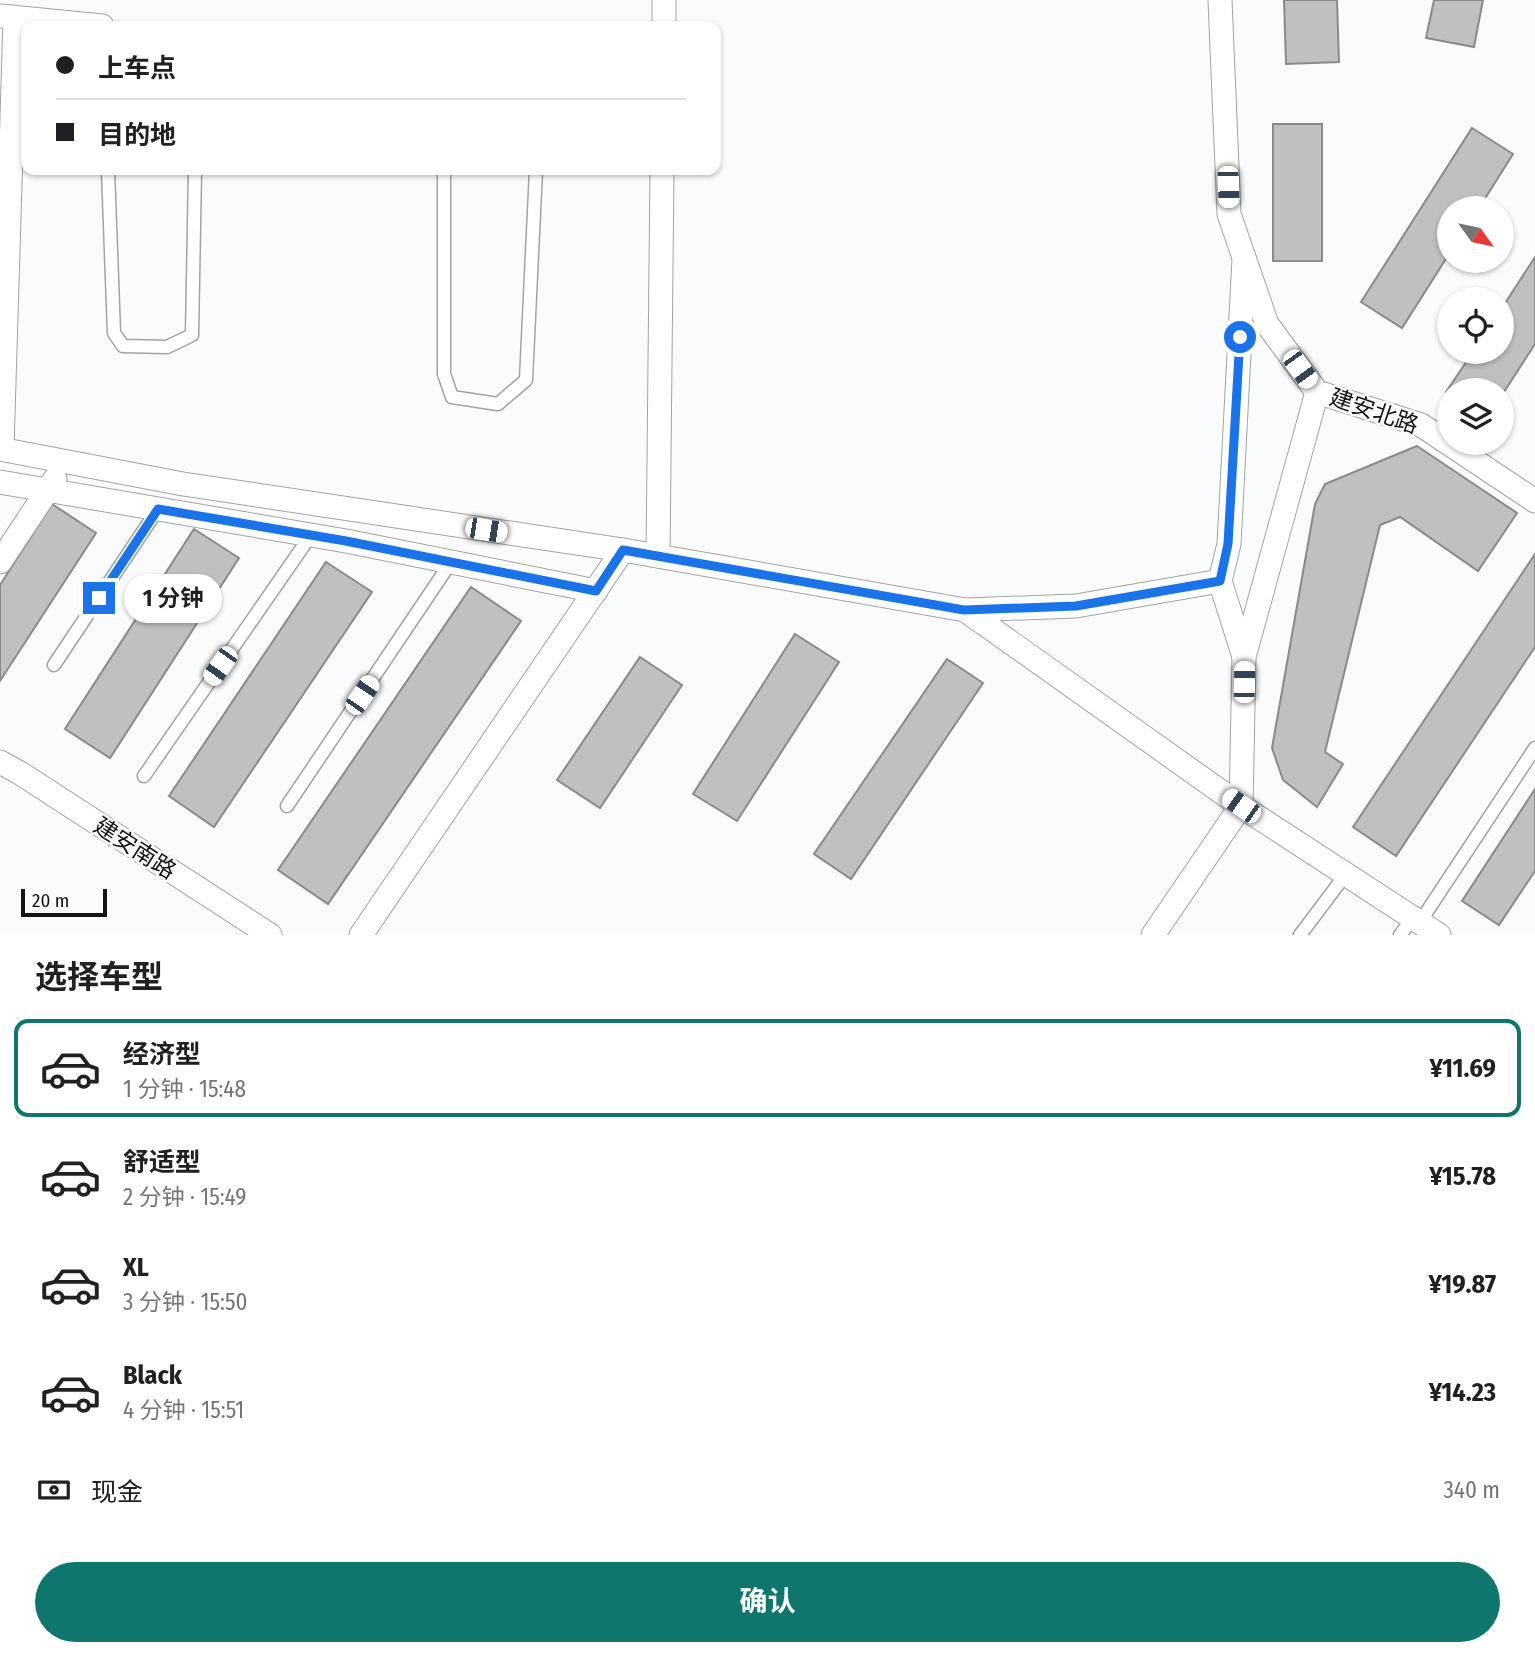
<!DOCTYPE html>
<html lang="zh">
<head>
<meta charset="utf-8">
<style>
  body { margin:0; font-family:"Fira Sans Condensed","Noto Sans SC",sans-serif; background:#f2f2f2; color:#202124; height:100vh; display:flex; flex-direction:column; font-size:26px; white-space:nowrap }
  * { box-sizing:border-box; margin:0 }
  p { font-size:23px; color:#757577 }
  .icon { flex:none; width:38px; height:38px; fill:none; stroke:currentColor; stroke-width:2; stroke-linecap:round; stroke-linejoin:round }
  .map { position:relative; height:935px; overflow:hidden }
  .panel { display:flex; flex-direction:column; background:#fff; flex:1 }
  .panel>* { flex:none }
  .banner { position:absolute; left:21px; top:21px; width:700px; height:154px; border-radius:14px; box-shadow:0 2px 5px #0004; display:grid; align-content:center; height:154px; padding:0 35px; background:#fff }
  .needle { width:46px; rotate:123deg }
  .tools { position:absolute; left:1437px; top:196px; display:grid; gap:14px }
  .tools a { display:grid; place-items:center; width:77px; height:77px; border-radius:50%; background:#fff; box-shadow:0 2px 5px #0004; font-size:35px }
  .scale { position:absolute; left:21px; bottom:18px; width:86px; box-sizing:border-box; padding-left:7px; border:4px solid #141415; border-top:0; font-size:19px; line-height:24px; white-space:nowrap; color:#141415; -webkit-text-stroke:5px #fafbfc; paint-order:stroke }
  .end { position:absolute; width:32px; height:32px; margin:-16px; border:9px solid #1a73e8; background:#fff; box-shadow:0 0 0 4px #fff }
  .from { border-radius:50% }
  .bubble { position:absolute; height:49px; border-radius:24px; background:#fff; box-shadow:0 2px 5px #0004; font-size:23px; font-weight:700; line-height:49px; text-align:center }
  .car { position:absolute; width:21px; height:42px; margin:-21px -10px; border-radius:9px; box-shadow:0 0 5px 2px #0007; background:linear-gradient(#fff 24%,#345 0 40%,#fff 0 76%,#345 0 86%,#fff 0) }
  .banner b { display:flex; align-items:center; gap:24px; height:66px; font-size:26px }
  .banner b+b { border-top:2px solid #e0e0e0 }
  .banner i { width:18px; height:18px; background:#202124 }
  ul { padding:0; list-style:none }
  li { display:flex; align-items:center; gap:21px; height:98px; margin:0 14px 10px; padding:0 21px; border:4px solid transparent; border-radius:14px }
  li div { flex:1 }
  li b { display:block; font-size:26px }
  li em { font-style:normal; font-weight:700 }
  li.current { border-color:#0f766e }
  li>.icon { width:63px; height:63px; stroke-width:1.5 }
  h2 { padding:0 35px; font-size:32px; line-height:84px }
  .pay { display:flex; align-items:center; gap:18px; height:77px; padding:0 35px; font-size:26px }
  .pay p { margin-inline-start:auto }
  .cta { display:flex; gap:14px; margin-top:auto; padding:14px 35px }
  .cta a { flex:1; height:80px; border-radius:42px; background:#0f766e; color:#fff; font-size:28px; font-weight:700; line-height:80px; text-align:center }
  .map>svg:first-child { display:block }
  .building { fill:#bfc0c1; stroke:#898a8b; stroke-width:2 }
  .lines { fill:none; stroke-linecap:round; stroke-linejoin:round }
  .lane-casing { stroke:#a2a3a4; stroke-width:15 }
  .street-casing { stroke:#a2a3a4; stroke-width:25 }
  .lane { stroke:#fff; stroke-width:12 }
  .street { stroke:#fff; stroke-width:23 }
  .route { stroke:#1a73e8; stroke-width:9 }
  .labels { text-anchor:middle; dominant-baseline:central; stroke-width:5; stroke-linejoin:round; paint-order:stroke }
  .street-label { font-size:23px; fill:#141415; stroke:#fafbfc }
</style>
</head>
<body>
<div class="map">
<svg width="1535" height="935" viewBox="0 0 1535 935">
  <rect width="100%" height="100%" fill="#fafbfc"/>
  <!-- building -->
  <g class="building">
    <path d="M1284,0h53l2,62 -53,2z"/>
    <path d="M1434,0h49l-9,47 -48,-9z"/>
    <rect x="1273" y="124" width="49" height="137"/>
    <path d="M1472,128l41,26 -34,54h-30v46l-47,74 -41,-26z"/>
    <path d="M1535,257v87l-33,51v-5h-53v4l-3,-2 27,-40h29v-44z"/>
    <path d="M1417,446l100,67 -39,58 -78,-54 -20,8 -55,227 18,12 -26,43 -34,-27 -11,-32 43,-244 10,-20z"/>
    <path d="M52,504l44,29 -96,148v-96z"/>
    <path d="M194,529l45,29 -129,200 -45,-29z"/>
    <path d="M1535,554v93l-139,209 -43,-29z"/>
    <path d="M326,562l46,30 -158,235 -45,-31z"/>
    <path d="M471,587l50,34 -193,283 -50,-34z"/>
    <path d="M795,634l44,28 -102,159 -44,-27z"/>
    <path d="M640,657l42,28 -82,123 -43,-28z"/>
    <path d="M947,659l36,24 -132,196 -37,-25z"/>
    <path d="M1535,789v82l-36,54 -37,-24z"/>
  </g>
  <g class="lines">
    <!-- lane casing -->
    <g class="lane-casing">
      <g id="lane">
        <path d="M108,170l6,163 9,13 44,1 25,-12 3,-165"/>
        <path d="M444,170v204l8,23 46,7 28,-24 10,-210"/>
        <path d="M54,665l104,-156"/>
        <path d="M144,776l167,-241"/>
        <path d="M287,806l164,-244"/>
        <path d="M1420,922l115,-174"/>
        <path d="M1300,935l46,-61"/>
        <path d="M1400,935l13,-17"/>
      </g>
    </g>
    <!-- street casing -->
    <g class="street-casing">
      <g id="street">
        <path d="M1220,0l9,214 38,110 50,68"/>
        <path d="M1,16l101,10"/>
        <path d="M664,26v-26"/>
        <path d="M1317,392l104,33 114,76"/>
        <path d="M0,449l183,35 440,66 342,60 276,196 198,129"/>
        <path d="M2,449l13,-431"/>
        <path d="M0,482l346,59 250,50"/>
        <path d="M658,556l4,-386"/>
        <path d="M0,562l55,-83"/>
        <path d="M1220,581l24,76"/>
        <path d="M965,610l111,-4 144,-25 9,-37 15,-285"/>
        <path d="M0,762l20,11 250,162"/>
        <path d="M361,935l262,-385"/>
        <path d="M1153,935l88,-129 3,-149 73,-265"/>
      </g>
    </g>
    <!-- lane -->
    <use href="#lane" class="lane"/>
    <!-- street -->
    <use href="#street" class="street"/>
  </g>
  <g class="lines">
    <!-- route -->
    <path class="route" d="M99,598l59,-89 188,32 250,50 27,-41 341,60 112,-4 144,-25 8,-37 12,-207"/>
  </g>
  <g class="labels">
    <!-- street labels -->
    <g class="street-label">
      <text transform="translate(1374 411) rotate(19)">建安北路</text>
      <text transform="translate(135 848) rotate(33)">建安南路</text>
    </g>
  </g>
</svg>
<div class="tools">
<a><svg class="needle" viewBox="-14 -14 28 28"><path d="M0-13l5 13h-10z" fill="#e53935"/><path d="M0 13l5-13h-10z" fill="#757577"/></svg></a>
<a><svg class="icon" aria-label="locate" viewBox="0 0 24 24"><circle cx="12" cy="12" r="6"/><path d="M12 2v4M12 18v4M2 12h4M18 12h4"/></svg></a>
<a><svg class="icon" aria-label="layers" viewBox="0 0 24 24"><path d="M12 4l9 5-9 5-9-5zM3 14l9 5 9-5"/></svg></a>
</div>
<div class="scale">20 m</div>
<i class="end from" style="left:1240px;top:337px"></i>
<i class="end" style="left:99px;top:598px"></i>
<div class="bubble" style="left:124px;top:574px;width:98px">1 分钟</div>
<i class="car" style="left:1228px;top:187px;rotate:178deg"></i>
<i class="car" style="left:1300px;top:369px;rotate:144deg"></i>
<i class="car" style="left:486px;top:530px;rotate:99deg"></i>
<i class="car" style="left:220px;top:666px;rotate:215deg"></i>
<i class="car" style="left:1244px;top:682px;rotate:1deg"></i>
<i class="car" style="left:362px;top:695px;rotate:34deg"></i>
<i class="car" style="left:1241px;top:806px;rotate:305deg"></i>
<div class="banner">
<b><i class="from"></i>上车点</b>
<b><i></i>目的地</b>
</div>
</div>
<section class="panel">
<h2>选择车型</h2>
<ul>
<li class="current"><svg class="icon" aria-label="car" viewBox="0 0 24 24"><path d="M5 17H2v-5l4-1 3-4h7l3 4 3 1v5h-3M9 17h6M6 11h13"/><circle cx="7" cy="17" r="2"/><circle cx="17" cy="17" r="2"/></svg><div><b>经济型</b><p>1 分钟 · 15:48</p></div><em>¥11.69</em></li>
<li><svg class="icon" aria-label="car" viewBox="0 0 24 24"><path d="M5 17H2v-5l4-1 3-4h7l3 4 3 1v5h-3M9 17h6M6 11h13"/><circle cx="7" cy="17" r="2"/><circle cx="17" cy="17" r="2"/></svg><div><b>舒适型</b><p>2 分钟 · 15:49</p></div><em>¥15.78</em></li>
<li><svg class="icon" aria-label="car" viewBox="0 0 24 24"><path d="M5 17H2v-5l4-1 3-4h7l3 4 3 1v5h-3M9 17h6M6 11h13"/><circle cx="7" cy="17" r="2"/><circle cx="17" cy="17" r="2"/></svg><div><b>XL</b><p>3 分钟 · 15:50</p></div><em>¥19.87</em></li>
<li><svg class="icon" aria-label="car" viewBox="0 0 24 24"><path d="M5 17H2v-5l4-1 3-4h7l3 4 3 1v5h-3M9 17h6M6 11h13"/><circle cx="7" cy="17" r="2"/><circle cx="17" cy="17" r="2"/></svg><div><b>Black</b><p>4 分钟 · 15:51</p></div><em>¥14.23</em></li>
</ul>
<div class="pay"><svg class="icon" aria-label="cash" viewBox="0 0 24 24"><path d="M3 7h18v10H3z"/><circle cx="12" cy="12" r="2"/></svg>现金<p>340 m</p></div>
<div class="cta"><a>确认</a></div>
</section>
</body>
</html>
